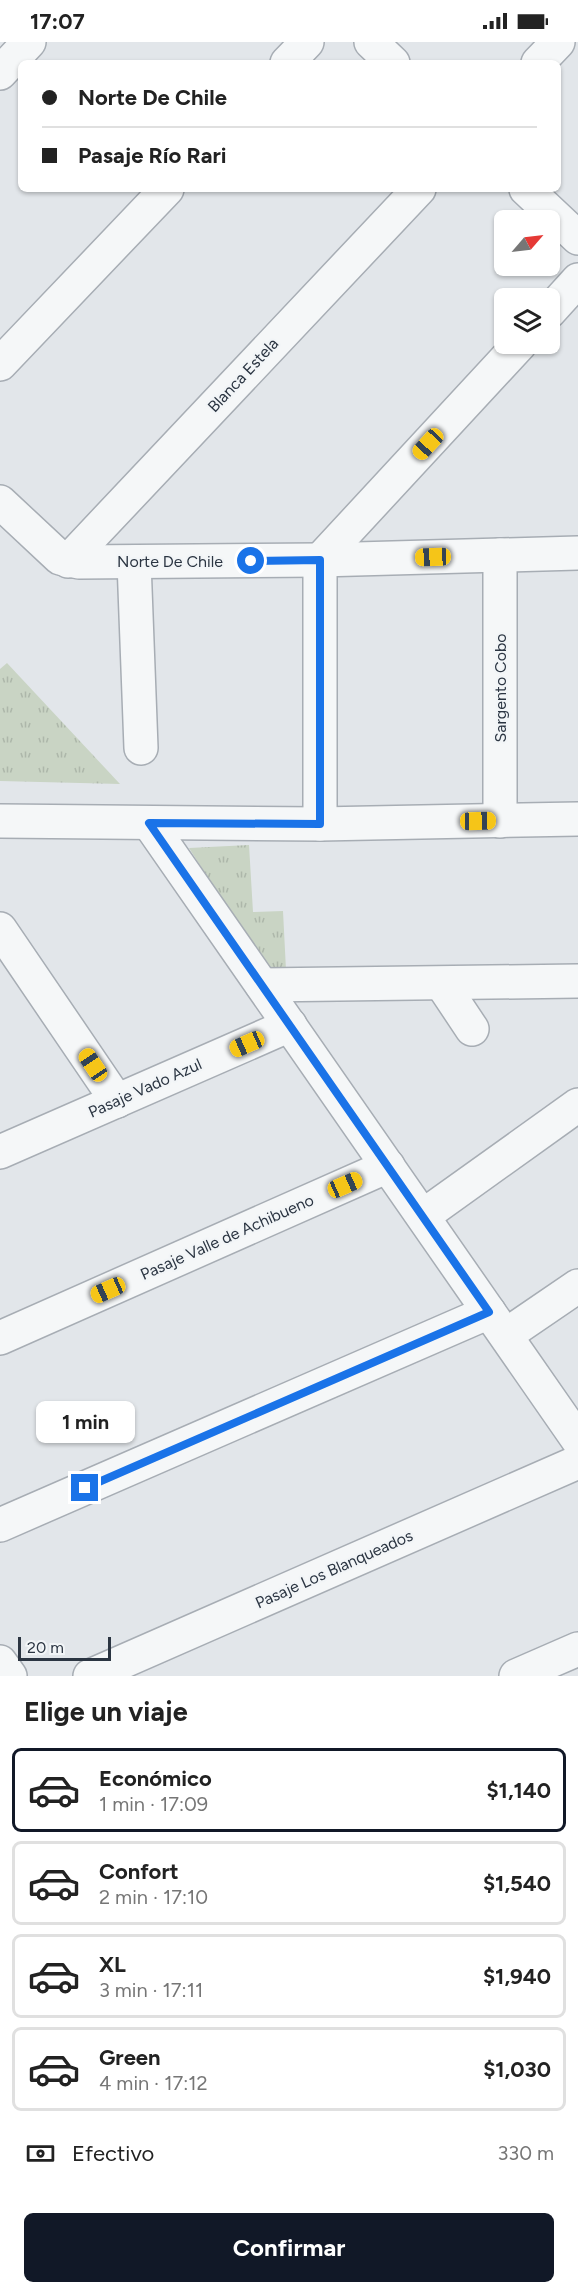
<!DOCTYPE html>
<html lang="es">
<head>
<meta charset="utf-8">
<style>
  body { margin:0; font-family:Figtree,sans-serif; background:#f2f2f2; color:#222; height:100vh; display:flex; flex-direction:column; font-size:22px; white-space:nowrap }
  * { box-sizing:border-box; margin:0 }
  p { font-size:20px; color:#767676 }
  .icon { flex:none; width:33px; height:33px; fill:none; stroke:currentColor; stroke-width:2; stroke-linecap:round; stroke-linejoin:round }
  .map { position:relative; height:1634px; overflow:hidden }
  .panel { display:flex; flex-direction:column; background:#fff; flex:1 }
  .panel>* { flex:none }
  .guide { position:absolute; left:18px; top:18px; width:543px; height:132px; border-radius:9px; box-shadow:0 2px 4px #0004; display:grid; align-content:center; height:132px; padding:0 24px; background:#fff }
  .needle { width:39px; rotate:62deg }
  .tools { position:absolute; left:494px; top:168px; display:grid; gap:12px }
  .tools a { display:grid; place-items:center; width:66px; height:66px; border-radius:9px; background:#fff; box-shadow:0 2px 4px #0004; font-size:30px }
  .scale { position:absolute; left:18px; bottom:15px; width:93px; box-sizing:border-box; padding-left:6px; border:3px solid #2b3542; border-top:0; font-size:16px; line-height:21px; white-space:nowrap; color:#2b3542; -webkit-text-stroke:4px #f2f5f7; paint-order:stroke }
  .end { position:absolute; width:27px; height:27px; margin:-14px; border:8px solid #1a73e8; background:#fff; box-shadow:0 0 0 3px #fff }
  .from { border-radius:50% }
  .bubble { position:absolute; height:42px; border-radius:9px; background:#fff; box-shadow:0 2px 4px #0004; font-size:20px; font-weight:700; line-height:42px; text-align:center }
  .car { position:absolute; width:18px; height:36px; margin:-18px -9px; border-radius:8px; box-shadow:0 0 4px 2px #0007; background:linear-gradient(#f5c518 24%,#345 0 40%,#f5c518 0 76%,#345 0 86%,#f5c518 0) }
  .guide b { display:flex; align-items:center; gap:21px; height:57px; font-size:22px }
  .guide b+b { border-top:2px solid #e0e0e0 }
  .guide i { width:15px; height:15px; background:#222 }
  ul { padding:0; list-style:none }
  li { display:flex; align-items:center; gap:18px; height:84px; margin:0 12px 9px; padding:0 12px; border:3px solid #e0e0e0; border-radius:9px }
  li div { flex:1 }
  li b { display:block; font-size:22px }
  li em { font-style:normal; font-weight:700 }
  li.selected { border-color:#111827 }
  li>.icon { width:54px; height:54px; stroke-width:1.5 }
  h2 { padding:0 24px; font-size:27px; line-height:72px }
  .pay { display:flex; align-items:center; gap:15px; height:66px; padding:0 24px; font-size:22px }
  .pay p { margin-inline-start:auto }
  .action { display:flex; gap:12px; margin-top:auto; padding:12px 24px }
  .action a { flex:1; height:69px; border-radius:9px; background:#111827; color:#fff; font-size:24px; font-weight:700; line-height:69px; text-align:center }
  .status { display:flex; justify-content:space-between; align-items:center; height:42px; padding:0 30px; background:#fff; direction:ltr }
  .status svg { height:16px; fill:currentColor }
  .map>svg:first-child { display:block }
  .grass { fill:url(#grass-tufts) }
  .lines { fill:none; stroke-linecap:round; stroke-linejoin:round }
  .minor-casing { stroke:#a7adb4; stroke-width:36 }
  .minor { stroke:#f5f7f8; stroke-width:33 }
  .route { stroke:#1a73e8; stroke-width:8 }
  .labels { text-anchor:middle; dominant-baseline:central; stroke-width:4.5; stroke-linejoin:round; paint-order:stroke }
  .street-label { font-size:16px; fill:#2b3542; stroke:#f2f5f7 }
</style>
</head>
<body>
<div class="status"><b>17:07</b><svg viewBox="0 0 49 12"><path d="M0 12V9h3v3zM5 12V6h3v6zM10 12V3h3v9zM15 12V0h3v12zM26 1h20v11H26zM47 4h2v5h-2z"/></svg></div>
<div class="map">
<svg width="578" height="1634" viewBox="0 0 578 1634">
  <defs>
    <pattern id="grass-tufts" width="24" height="20" patternUnits="userSpaceOnUse" patternTransform="scale(1.5)"><rect width="24" height="20" fill="#c9d4c4"/><path d="M3 7l-1-3M5 7V3M7 7l1-3M15 17l-1-3M17 17v-4M19 17l1-3" fill="none" stroke="#adb7aa"/></pattern>
  </defs>
  <rect width="100%" height="100%" fill="#e2e6ea"/>
  <!-- grass -->
  <g class="grass">
    <path d="M7,621l113,121 -120,-3v-112z"/>
    <path d="M249,803l4,67 30,-1 3,59 -19,1 -78,-123z"/>
  </g>
  <g class="lines">
    <!-- minor casing -->
    <g class="minor-casing">
      <g id="minor">
        <path d="M371,0l22,21"/>
        <path d="M287,21l20,-21"/>
        <path d="M538,21l20,-21"/>
        <path d="M0,31l29,-31"/>
        <path d="M526,147l52,49"/>
        <path d="M549,270l29,-32"/>
        <path d="M0,322l167,-175"/>
        <path d="M0,460l60,56 19,4 241,-2 258,-7"/>
        <path d="M68,519l351,-372"/>
        <path d="M134,520l7,186"/>
        <path d="M0,779l320,3 258,-5"/>
        <path d="M500,779v-266"/>
        <path d="M149,781l429,617"/>
        <path d="M320,782v-264l200,-216"/>
        <path d="M0,887l117,172"/>
        <path d="M442,942l30,45"/>
        <path d="M262,943l316,-4"/>
        <path d="M0,1110l290,-127"/>
        <path d="M423,1174l155,-111"/>
        <path d="M506,1293l72,-49"/>
        <path d="M0,1296l388,-172"/>
        <path d="M0,1483l489,-213"/>
        <path d="M0,1620l10,14"/>
        <path d="M90,1634l488,-214"/>
        <path d="M516,1634l62,-27"/>
      </g>
    </g>
    <!-- minor -->
    <use href="#minor" class="minor"/>
  </g>
  <g class="lines">
    <!-- route -->
    <path class="route" d="M85,1446l404,-176 -340,-489 171,1v-264l-69,1"/>
  </g>
  <g class="labels">
    <!-- street labels -->
    <g class="street-label">
      <text transform="translate(243 333) rotate(-47)">Blanca Estela</text>
      <text x="170" y="519">Norte De Chile</text>
      <text transform="translate(500 646) rotate(-90)">Sargento Cobo</text>
      <text transform="translate(145 1046) rotate(-24)">Pasaje Vado Azul</text>
      <text transform="translate(227 1195) rotate(-24)">Pasaje Valle de Achibueno</text>
      <text transform="translate(334 1527) rotate(-24)">Pasaje Los Blanqueados</text>
    </g>
  </g>
</svg>
<div class="tools">
<a><svg class="needle" viewBox="-14 -14 28 28"><path d="M0-13l5 13h-10z" fill="#e53935"/><path d="M0 13l5-13h-10z" fill="#767676"/></svg></a>
<a><svg class="icon" aria-label="layers" viewBox="0 0 24 24"><path d="M12 4l9 5-9 5-9-5zM3 14l9 5 9-5"/></svg></a>
</div>
<div class="scale">20 m</div>
<i class="end from" style="left:251px;top:519px"></i>
<i class="end" style="left:85px;top:1446px"></i>
<div class="bubble" style="left:36px;top:1359px;width:99px">1 min</div>
<i class="car" style="left:428px;top:402px;rotate:223deg"></i>
<i class="car" style="left:433px;top:515px;rotate:268deg"></i>
<i class="car" style="left:478px;top:779px;rotate:89deg"></i>
<i class="car" style="left:247px;top:1002px;rotate:246deg"></i>
<i class="car" style="left:93px;top:1023px;rotate:326deg"></i>
<i class="car" style="left:345px;top:1143px;rotate:66deg"></i>
<i class="car" style="left:108px;top:1248px;rotate:246deg"></i>
<div class="guide">
<b><i class="from"></i>Norte De Chile</b>
<b><i></i>Pasaje Río Rari</b>
</div>
</div>
<section class="panel">
<h2>Elige un viaje</h2>
<ul>
<li class="selected"><svg class="icon" aria-label="car" viewBox="0 0 24 24"><path d="M5 17H2v-5l4-1 3-4h7l3 4 3 1v5h-3M9 17h6M6 11h13"/><circle cx="7" cy="17" r="2"/><circle cx="17" cy="17" r="2"/></svg><div><b>Económico</b><p>1 min · 17:09</p></div><em>$1,140</em></li>
<li><svg class="icon" aria-label="car" viewBox="0 0 24 24"><path d="M5 17H2v-5l4-1 3-4h7l3 4 3 1v5h-3M9 17h6M6 11h13"/><circle cx="7" cy="17" r="2"/><circle cx="17" cy="17" r="2"/></svg><div><b>Confort</b><p>2 min · 17:10</p></div><em>$1,540</em></li>
<li><svg class="icon" aria-label="car" viewBox="0 0 24 24"><path d="M5 17H2v-5l4-1 3-4h7l3 4 3 1v5h-3M9 17h6M6 11h13"/><circle cx="7" cy="17" r="2"/><circle cx="17" cy="17" r="2"/></svg><div><b>XL</b><p>3 min · 17:11</p></div><em>$1,940</em></li>
<li><svg class="icon" aria-label="car" viewBox="0 0 24 24"><path d="M5 17H2v-5l4-1 3-4h7l3 4 3 1v5h-3M9 17h6M6 11h13"/><circle cx="7" cy="17" r="2"/><circle cx="17" cy="17" r="2"/></svg><div><b>Green</b><p>4 min · 17:12</p></div><em>$1,030</em></li>
</ul>
<div class="pay"><svg class="icon" aria-label="cash" viewBox="0 0 24 24"><path d="M3 7h18v10H3z"/><circle cx="12" cy="12" r="2"/></svg>Efectivo<p>330 m</p></div>
<div class="action"><a>Confirmar</a></div>
</section>
</body>
</html>
